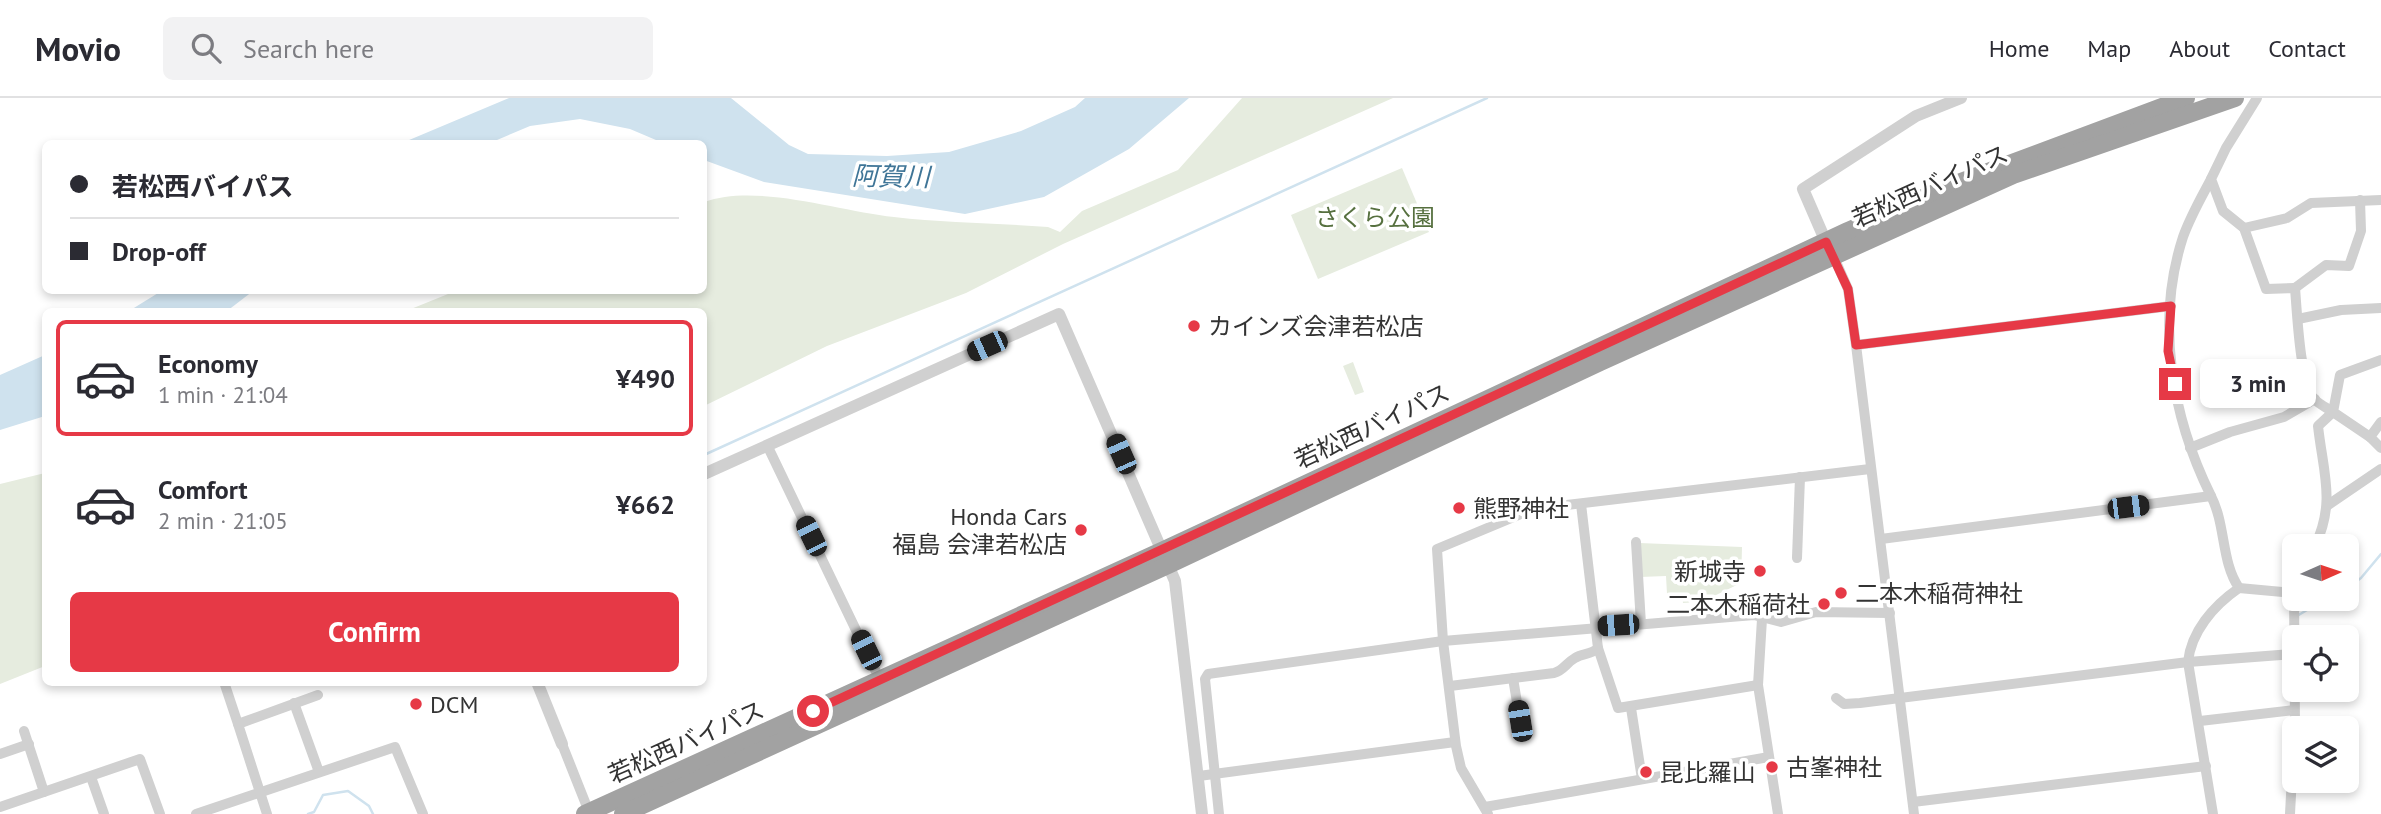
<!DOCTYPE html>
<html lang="en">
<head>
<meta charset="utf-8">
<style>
  body { margin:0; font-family:"PT Sans","Noto Sans JP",sans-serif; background:#f2f2f3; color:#2b2b33; height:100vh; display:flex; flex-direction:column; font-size:26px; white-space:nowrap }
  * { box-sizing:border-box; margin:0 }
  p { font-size:23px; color:#7c7c81 }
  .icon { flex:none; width:38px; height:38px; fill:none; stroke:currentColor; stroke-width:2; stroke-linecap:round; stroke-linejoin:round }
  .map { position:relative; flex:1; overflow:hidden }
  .panel { position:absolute; left:42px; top:210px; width:665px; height:378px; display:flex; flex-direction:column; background:#fff; border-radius:10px; box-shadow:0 4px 10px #0003 }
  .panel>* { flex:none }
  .top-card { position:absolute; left:42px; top:42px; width:665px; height:154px; border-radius:10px; box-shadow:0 4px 10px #0003; display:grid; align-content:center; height:154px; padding:0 28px; background:#fff }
  .needle { width:46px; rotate:87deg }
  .buttons { position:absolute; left:2282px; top:436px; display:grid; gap:14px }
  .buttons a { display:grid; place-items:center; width:77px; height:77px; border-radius:10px; background:#fff; box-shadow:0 4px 10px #0003; font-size:35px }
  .end { position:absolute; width:32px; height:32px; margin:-16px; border:9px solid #e63946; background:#fff; box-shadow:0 0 0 4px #fff }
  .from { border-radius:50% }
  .bubble { position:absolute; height:49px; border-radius:10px; background:#fff; box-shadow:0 4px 10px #0003; font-size:23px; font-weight:600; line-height:49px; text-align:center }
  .car { position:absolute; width:21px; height:42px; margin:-21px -10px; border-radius:9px; box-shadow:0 0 5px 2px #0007; background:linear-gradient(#222 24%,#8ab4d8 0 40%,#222 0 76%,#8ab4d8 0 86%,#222 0) }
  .top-card b { display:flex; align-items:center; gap:24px; height:66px; font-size:26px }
  .top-card b+b { border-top:2px solid #e1e1e2 }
  .top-card i { width:18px; height:18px; background:#2b2b33 }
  ul { padding:12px 0 0; list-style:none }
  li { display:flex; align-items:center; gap:21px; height:116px; margin:0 14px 10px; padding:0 14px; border:4px solid transparent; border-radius:10px }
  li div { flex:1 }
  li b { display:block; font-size:26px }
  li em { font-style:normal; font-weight:600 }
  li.current { border-color:#e63946 }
  li>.icon { width:63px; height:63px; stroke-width:1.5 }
  .cta { display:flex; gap:14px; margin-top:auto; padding:14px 28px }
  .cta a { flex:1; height:80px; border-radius:10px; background:#e63946; color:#fff; font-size:28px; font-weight:600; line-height:80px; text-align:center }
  header { display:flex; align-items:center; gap:42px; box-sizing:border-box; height:98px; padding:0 35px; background:#fff; border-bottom:2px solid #e1e1e2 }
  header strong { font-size:33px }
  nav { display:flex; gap:38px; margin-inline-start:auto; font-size:24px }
  .search { width:490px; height:63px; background:#f2f2f3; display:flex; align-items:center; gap:18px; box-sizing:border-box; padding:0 24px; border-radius:10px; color:#7c7c81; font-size:26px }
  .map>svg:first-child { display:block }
  .green { fill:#e6ecdf }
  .water { fill:#cfe2ee }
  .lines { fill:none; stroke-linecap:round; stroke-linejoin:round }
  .stream { stroke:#cfe2ee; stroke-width:2.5 }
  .minor { stroke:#d0d0d0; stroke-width:10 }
  .tertiary { stroke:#d0d0d0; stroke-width:12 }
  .trunk { stroke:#a2a2a2; stroke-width:18 }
  .route { stroke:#e63946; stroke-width:9 }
  .poi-dot { fill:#e63946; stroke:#fff; stroke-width:2.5 }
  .labels { text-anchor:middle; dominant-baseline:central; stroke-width:7; stroke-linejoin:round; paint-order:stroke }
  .street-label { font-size:24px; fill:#333; stroke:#fff }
  .park-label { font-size:24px; fill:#56703f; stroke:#fff }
  .poi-label { font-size:24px; fill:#333; stroke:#fff; text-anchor:start }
  .water-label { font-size:26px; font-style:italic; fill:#3f7597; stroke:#fff }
</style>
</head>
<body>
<header>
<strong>Movio</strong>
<div class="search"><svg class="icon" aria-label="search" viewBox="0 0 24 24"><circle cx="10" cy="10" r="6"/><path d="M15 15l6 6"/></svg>Search here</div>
<nav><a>Home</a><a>Map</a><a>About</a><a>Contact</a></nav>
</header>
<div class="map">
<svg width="2381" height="716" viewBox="0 0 2381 716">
  <rect width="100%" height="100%" fill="#fff"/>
  <!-- green -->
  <g class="green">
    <path d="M1242,0h151l-330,146 -97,49 -139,53 -123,60v-94l-298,-1 47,-19 251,-2v-88c53,-19 134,9 190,15 51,6 103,6 154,10l12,5 22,-21 96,-41z"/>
    <path d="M1402,70l27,64 -111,47 -27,-64z"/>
    <path d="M1353,264l11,30 -9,3 -12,-29z"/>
    <path d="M45,375v193l-45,18v-200z"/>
    <path d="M1639,445l103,4 -1,36 -27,13h-15l-1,6 -15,1 -1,-10 -15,1 -1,-18 -26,1z"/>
  </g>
  <!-- water -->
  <g class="water">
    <path d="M509,0h222l58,47 19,9 79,2 62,-4 72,-21 54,-24 10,-9h104l-60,51 -85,48 -79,17 -201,-32 -60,-22v-16l-41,-1 -33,-14 -50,-10 -50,7 -40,17h-88z"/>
    <path d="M163,192h90v1l-26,20h-98z"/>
    <path d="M45,257v61l-45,14v-55z"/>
  </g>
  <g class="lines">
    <!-- stream -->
    <g class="stream">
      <path d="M704,357l783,-357"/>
      <path d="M2347,490l14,-10 20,-24"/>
      <path d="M2297,518l30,-18"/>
      <path d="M308,716l6,-2 9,-17 25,-4 21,15 4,8"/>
    </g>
    <!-- minor -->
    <g class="minor">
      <path d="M2257,0l-31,50 -15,31 12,32 21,17 22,61 29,-1c2,23 5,95 19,111 5,5 13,9 19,13l-15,14c5,46 18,76 -3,120"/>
      <path d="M2244,130l43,-10 24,-15 70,-3"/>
      <path d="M1833,157l15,34 8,56 58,469"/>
      <path d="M2295,190l31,-23 23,1 12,-35 -1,-31"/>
      <path d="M2298,221l43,-9 40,-2"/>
      <path d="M1856,247l315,-39"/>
      <path d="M2381,324l-11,15 11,11"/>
      <path d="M2370,339l-37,-25 7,-37 41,-15"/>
      <path d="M767,347l113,235"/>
      <path d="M2190,350l40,-16 54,-15 31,-18"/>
      <path d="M2211,398c-39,-79 -56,-173 -28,-259 7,-20 18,-39 28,-58"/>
      <path d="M2328,407l53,-36"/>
      <path d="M1881,441l330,-43c15,29 10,66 28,92 -26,18 -48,44 -51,74l25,152"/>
      <path d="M1636,444l5,82"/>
      <path d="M1797,460l3,-81"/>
      <path d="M2239,490l54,5"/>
      <path d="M2294,491l1,139"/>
      <path d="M1762,521l-4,66 20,129"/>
      <path d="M1598,550l20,60 140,-23"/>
      <path d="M1513,580l7,43"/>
      <path d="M224,584l14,42"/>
      <path d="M1450,588l104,-13c10,-3 12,-10 21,-15 8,-5 16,-3 23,-10l-17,-144"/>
      <path d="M1836,600l8,6 16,-1 328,-41 105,-8"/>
      <path d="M294,605l25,69"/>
      <path d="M1631,610l11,71"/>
      <path d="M2200,623l94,-11"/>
      <path d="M24,633l20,61"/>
      <path d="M562,646l27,68"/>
      <path d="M0,656l29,-10"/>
      <path d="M1199,678l256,-34"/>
      <path d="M91,679l13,37"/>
      <path d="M1913,704l293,-36"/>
      <path d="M0,709l140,-48 20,55"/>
      <path d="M1485,709l284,-50"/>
      <path d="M196,716l199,-67 28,67"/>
      <path d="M267,716l-29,-90 80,-29"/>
      <path d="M1219,716l-14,-135 3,-5 235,-33 311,-26 27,7 35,-10 74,1"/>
      <path d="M1488,716l-27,-46 -5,-22 -13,-105 -6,-92 96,-40 337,-40"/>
      <path d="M2290,716l4,-76"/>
    </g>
    <!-- tertiary -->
    <g class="tertiary">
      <path d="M1829,151l-26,-60 113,-73 45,-18"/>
      <path d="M704,376l355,-160 116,267 27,233"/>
      <path d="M537,584l25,62"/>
    </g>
    <!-- trunk -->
    <g class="trunk">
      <path d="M585,716l579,-264 684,-319 105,-46 233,-87"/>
      <path d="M623,716l547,-250 430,-202 413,-187 222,-77"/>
    </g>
  </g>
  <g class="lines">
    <!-- route -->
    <path class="route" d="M813,613l1013,-469 22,47 8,56 315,-39 -3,45 7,33"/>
  </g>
  <!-- markers -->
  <g class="poi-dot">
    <circle cx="1194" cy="228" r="7"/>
    <circle cx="1459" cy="410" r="7"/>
    <circle cx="1081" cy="432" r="7"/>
    <circle cx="1760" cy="473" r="7"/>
    <circle cx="1841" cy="495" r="7"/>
    <circle cx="1824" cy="506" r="7"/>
    <circle cx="416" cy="606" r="7"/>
    <circle cx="1772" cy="669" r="7"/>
    <circle cx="1646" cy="674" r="7"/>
  </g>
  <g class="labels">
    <!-- street labels -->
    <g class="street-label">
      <text transform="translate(1930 88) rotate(-24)">若松西バイパス</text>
      <text transform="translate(1372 328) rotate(-25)">若松西バイパス</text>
      <text transform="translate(686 644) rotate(-24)">若松西バイパス</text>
    </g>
    <!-- park labels -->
    <g class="park-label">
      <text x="1375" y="119">さくら公園</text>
    </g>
    <!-- poi labels -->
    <g class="poi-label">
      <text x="1208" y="228">カインズ会津若松店</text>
      <text x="1473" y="410">熊野神社</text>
      <text x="1067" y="418" text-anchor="end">Honda Cars<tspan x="1067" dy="28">福島 会津若松店</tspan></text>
      <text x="1746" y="473" text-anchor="end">新城寺</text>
      <text x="1855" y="495">二本木稲荷神社</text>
      <text x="1810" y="506" text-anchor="end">二本木稲荷社</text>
      <text x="430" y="606">DCM</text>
      <text x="1786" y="669">古峯神社</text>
      <text x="1660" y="674">昆比羅山</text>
    </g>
    <!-- water labels -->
    <g class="water-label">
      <text transform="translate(891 78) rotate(1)">阿賀川</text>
    </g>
  </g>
</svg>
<div class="buttons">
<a><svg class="needle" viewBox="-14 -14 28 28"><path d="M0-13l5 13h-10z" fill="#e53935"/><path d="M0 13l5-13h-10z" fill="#7c7c81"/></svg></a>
<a><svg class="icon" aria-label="locate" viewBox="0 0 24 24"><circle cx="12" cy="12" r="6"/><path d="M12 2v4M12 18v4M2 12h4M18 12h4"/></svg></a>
<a><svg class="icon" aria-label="layers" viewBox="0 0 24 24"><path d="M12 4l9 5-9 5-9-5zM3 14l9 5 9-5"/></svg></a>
</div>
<i class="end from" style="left:813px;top:613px"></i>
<i class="end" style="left:2175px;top:286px"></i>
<div class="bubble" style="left:2200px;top:261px;width:116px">3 min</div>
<i class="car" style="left:987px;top:248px;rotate:246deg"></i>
<i class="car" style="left:1121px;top:356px;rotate:336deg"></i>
<i class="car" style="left:2128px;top:409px;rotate:83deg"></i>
<i class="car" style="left:811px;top:438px;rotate:334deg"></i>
<i class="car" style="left:1618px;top:527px;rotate:266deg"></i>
<i class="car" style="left:866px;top:552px;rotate:334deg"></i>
<i class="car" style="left:1520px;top:623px;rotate:351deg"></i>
<div class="top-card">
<b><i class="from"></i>若松西バイパス</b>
<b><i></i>Drop-off</b>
</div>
<section class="panel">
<ul>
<li class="current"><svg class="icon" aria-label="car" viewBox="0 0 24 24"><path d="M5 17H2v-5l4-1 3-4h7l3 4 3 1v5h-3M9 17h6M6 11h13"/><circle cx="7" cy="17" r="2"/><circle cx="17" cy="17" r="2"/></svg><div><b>Economy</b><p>1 min · 21:04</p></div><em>¥490</em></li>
<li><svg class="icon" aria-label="car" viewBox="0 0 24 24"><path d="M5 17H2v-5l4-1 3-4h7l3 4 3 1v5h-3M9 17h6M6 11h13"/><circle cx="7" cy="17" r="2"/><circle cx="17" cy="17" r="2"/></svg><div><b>Comfort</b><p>2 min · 21:05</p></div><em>¥662</em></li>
</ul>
<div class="cta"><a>Confirm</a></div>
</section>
</div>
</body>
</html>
